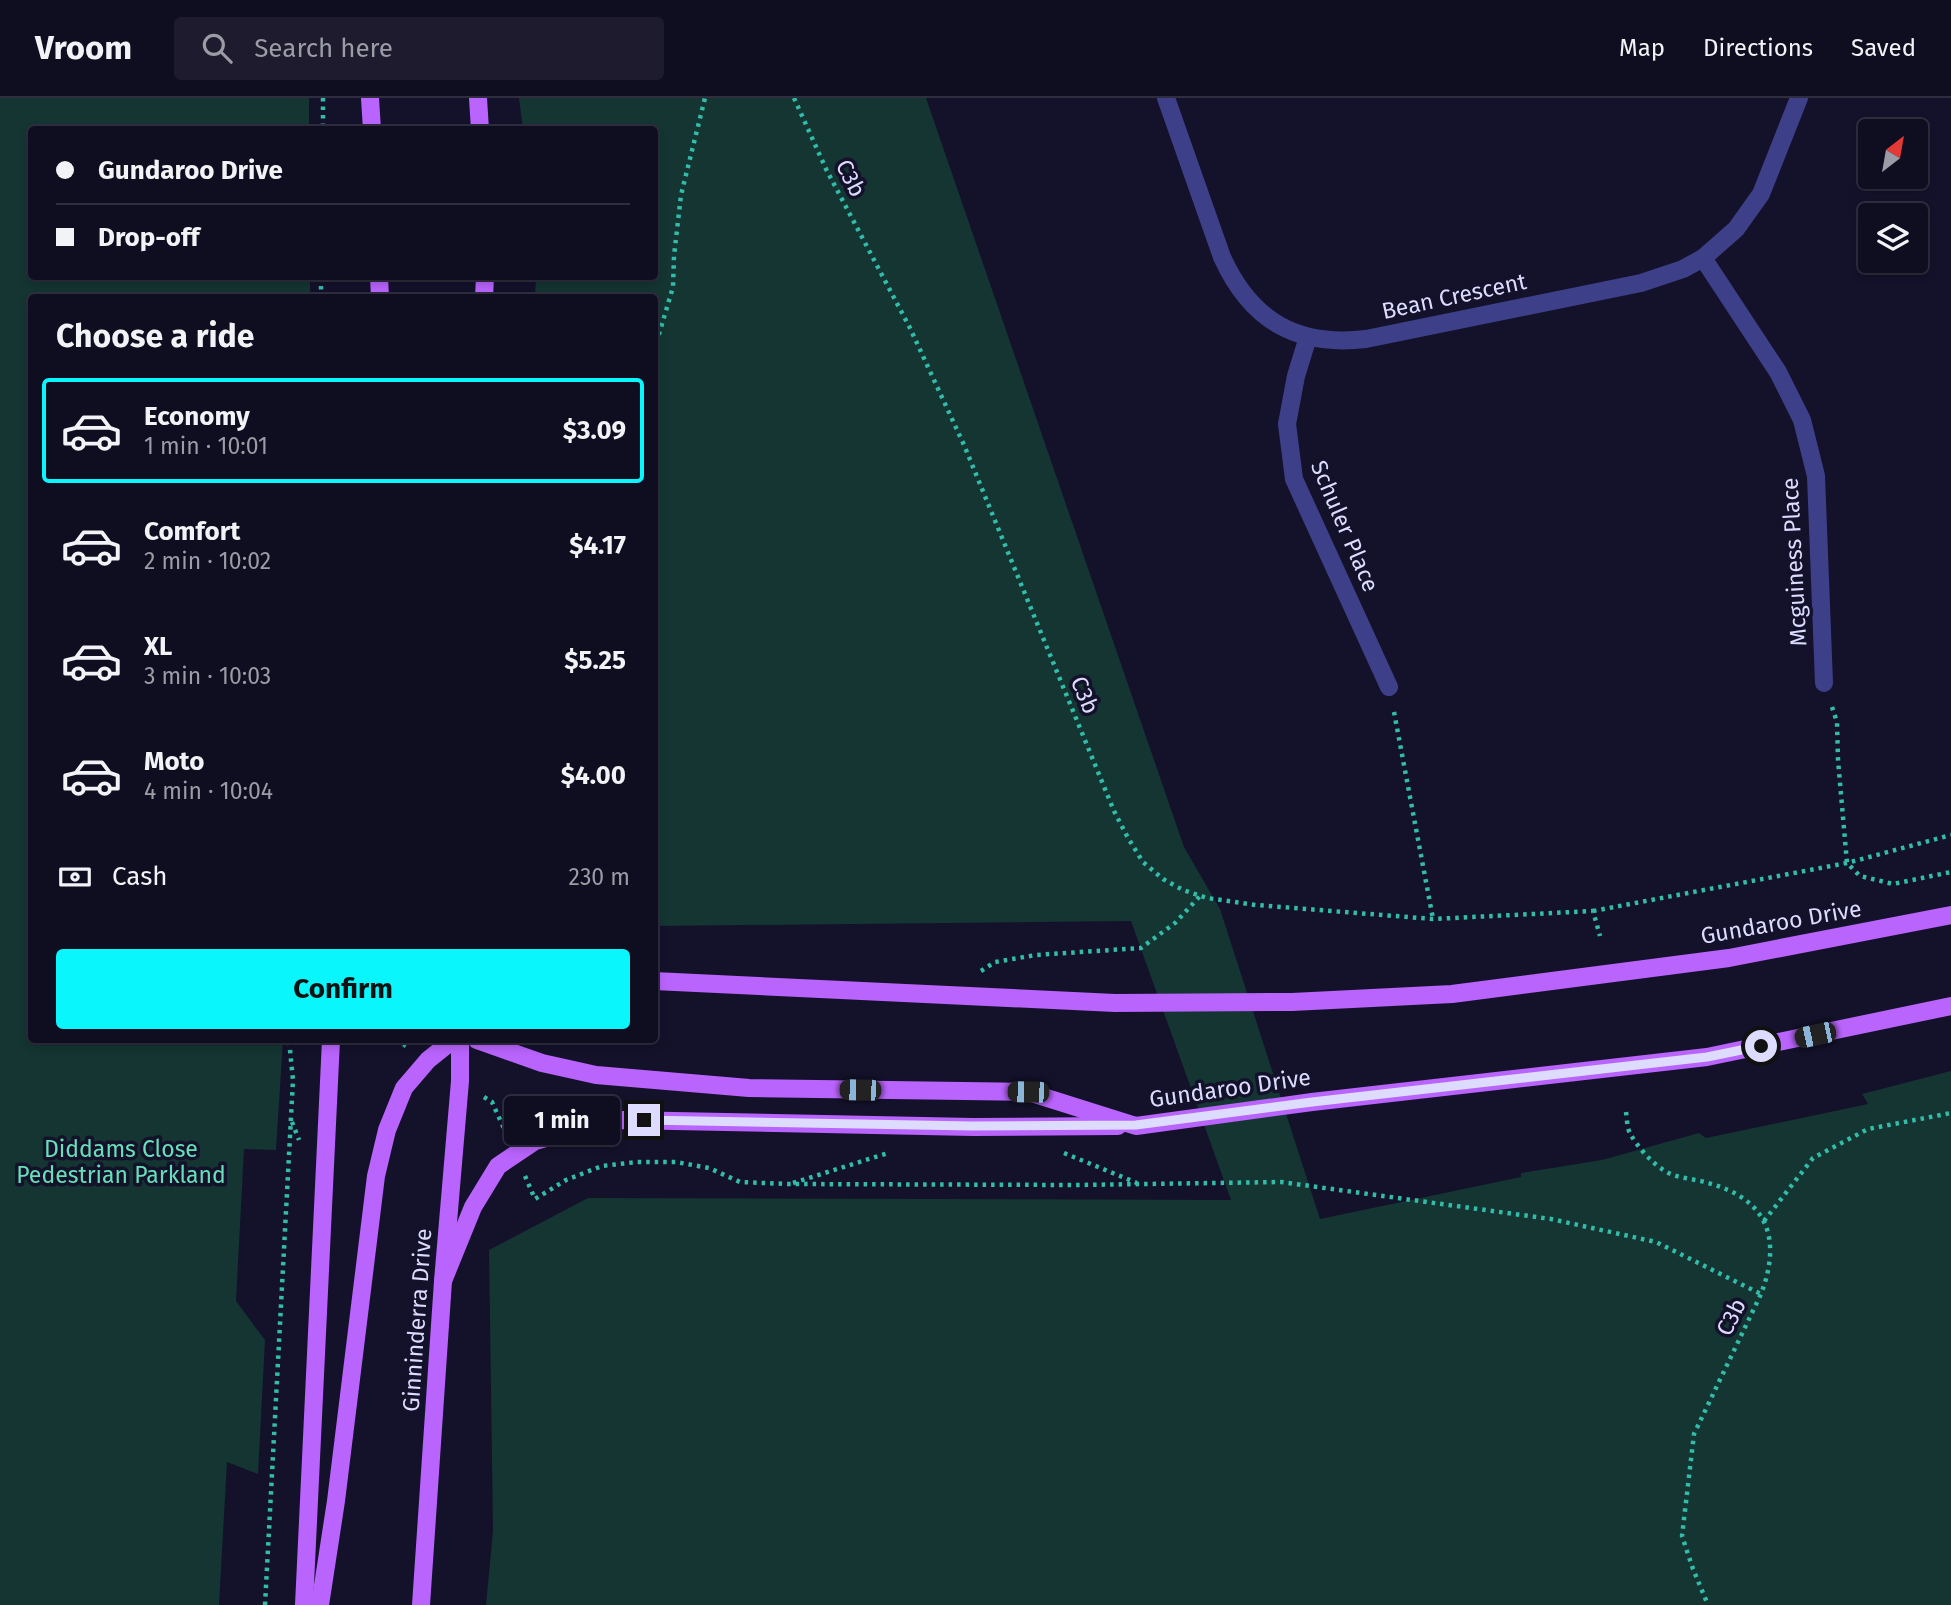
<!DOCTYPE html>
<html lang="en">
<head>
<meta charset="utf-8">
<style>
  body { margin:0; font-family:"Fira Sans",sans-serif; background:#1d1b2d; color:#f1f3f6; height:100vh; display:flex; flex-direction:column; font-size:26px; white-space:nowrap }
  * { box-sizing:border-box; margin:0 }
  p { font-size:23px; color:#9b9ca5 }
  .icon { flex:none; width:38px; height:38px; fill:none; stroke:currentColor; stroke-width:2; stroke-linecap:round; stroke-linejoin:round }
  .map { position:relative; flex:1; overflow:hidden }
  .details { position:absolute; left:28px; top:196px; width:630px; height:749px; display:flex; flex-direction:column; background:#0f0d20; border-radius:7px; box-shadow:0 4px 10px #0003,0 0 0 2px #2f2d3e }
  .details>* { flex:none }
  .hud { position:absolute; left:28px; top:28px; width:630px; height:154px; border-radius:7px; box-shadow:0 4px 10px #0003,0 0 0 2px #2f2d3e; display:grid; align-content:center; height:154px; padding:0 28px; background:#0f0d20 }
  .needle { width:46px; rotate:31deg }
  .controls { position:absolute; left:1858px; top:21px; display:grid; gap:14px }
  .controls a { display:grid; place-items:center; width:70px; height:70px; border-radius:7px; background:#0f0d20; box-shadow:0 4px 10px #0003,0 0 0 2px #2f2d3e; font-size:35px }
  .end { position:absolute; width:32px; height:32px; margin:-16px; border:9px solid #dddcff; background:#111; box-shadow:0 0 0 4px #111 }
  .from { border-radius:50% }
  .bubble { position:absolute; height:49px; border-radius:7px; background:#0f0d20; box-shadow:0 4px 10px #0003,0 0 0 2px #2f2d3e; font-size:23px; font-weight:700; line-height:49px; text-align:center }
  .car { position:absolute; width:21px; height:42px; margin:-21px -10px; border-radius:9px; box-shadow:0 0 5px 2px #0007; background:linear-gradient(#222 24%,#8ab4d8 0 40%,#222 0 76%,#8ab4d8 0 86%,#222 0) }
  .hud b { display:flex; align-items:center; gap:24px; height:66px; font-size:26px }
  .hud b+b { border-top:2px solid #2f2d3e }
  .hud i { width:18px; height:18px; background:#f1f3f6 }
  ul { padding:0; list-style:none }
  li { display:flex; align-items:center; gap:21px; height:105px; margin:0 14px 10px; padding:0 14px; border:4px solid transparent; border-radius:7px }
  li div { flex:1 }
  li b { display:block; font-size:26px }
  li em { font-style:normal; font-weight:700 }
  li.current { border-color:#0af6fd }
  li>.icon { width:63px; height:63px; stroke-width:1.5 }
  h2 { padding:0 28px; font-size:32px; line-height:84px }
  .pay { display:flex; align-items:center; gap:18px; height:77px; padding:0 28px; font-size:26px }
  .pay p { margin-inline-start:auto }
  .action { display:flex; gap:14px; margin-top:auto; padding:14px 28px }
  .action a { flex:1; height:80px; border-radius:7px; background:#0af6fd; color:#111; font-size:28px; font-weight:700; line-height:80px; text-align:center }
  header { display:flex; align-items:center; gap:42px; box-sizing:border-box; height:98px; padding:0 35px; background:#0f0d20; border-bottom:2px solid #2f2d3e }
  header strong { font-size:33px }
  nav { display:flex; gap:38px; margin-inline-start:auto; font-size:24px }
  .search { width:490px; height:63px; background:#1d1b2d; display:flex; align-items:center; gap:18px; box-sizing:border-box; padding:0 24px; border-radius:7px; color:#9b9ca5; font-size:26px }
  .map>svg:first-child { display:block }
  .green { fill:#143532 }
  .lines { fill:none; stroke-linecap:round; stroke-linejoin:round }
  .path { stroke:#32bcaa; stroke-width:4.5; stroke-dasharray:3.5 5; stroke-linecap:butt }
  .minor { stroke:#3d4089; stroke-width:18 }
  .major { stroke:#b964fd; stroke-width:18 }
  .route { stroke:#dddcff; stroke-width:9 }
  .labels { text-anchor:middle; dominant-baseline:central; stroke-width:7; stroke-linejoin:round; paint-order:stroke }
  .street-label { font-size:23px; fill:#dddcff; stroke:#14112b }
  .park-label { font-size:23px; fill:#66e0b9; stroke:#14112b }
</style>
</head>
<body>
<header>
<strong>Vroom</strong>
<div class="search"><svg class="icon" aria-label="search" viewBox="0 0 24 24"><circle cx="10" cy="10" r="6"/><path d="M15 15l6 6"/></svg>Search here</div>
<nav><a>Map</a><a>Directions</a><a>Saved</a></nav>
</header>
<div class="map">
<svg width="1951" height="1507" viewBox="0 0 1951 1507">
  <rect width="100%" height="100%" fill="#14112b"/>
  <!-- green -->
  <g class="green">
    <path d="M0,0h309v31l-277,1v146l278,1v20l-278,1v742h251l-7,110 -32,-1 -8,152 29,39 -7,134 -31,-12 -8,143h-219z"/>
    <path d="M519,0h407l258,749 36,62 100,310 201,-42v-4l81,-13 97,-27 7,5 162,-34 -6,-10 89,-23v534h-1465l7,-74 -4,-281 99,-52 643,2 -100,-279 -476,5 -1,-628 -119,-1 1,-20 118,-1v-146l-131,-1z"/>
  </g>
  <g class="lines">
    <!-- path -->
    <g class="path">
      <path d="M323,0v32"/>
      <path d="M794,0l32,71 84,159 54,117 150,366 14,27 15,24 20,17 20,11 24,8 49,7 177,14 160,-8 7,25"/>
      <path d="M321,200v-22"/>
      <path d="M654,253l19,-64 1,-31 7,-61 24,-97"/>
      <path d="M1832,609l5,15 1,38 9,103 13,13 33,8 58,-12"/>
      <path d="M1394,614l39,207"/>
      <path d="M1593,813l254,-48 104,-28"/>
      <path d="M981,873l14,-9 41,-7 105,-7 34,-25 25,-27"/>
      <path d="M396,942l10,6"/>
      <path d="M484,999l8,5 14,31"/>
      <path d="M1626,1014c1,7 1,16 4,21 6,12 21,29 32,36 13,10 31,9 46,14 60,16 74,56 53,111l-67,140 -12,102 11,33 15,36"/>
      <path d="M292,1024l7,18"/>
      <path d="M1064,1055l73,30"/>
      <path d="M525,1078l10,23 31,-19 36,-14 35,-4h39l33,6 31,14 48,2 289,1 204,-3 270,37 105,23 105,52"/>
      <path d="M793,1085l95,-30"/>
      <path d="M1764,1123l49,-63 55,-29 83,-16"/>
      <path d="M265,1507l28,-525 -4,-40"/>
    </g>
    <!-- minor -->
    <g class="minor">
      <path d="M1166,0l56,159c29,64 75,90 144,82l275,-56 42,-14 20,-11 33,-29 25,-35 38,-96"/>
      <path d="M1703,160l75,114 24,48 14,56 8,207"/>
      <path d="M1308,239l-12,39 -9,48 7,55 95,208"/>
    </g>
    <!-- major -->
    <g class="major">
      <path d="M370,0l2,32"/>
      <path d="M478,0l2,32"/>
      <path d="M379,178l1,22"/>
      <path d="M484,200l1,-22"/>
      <path d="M654,883l461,22 177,-1 160,-8 277,-36 222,-43"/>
      <path d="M477,942l65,23 54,12 153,13 279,4 108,34 176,-24 395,-45 244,-51"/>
      <path d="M443,1183l30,-74 25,-41 37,-25 46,-13 42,-8 350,7 145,-1"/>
      <path d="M304,1507l27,-565"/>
      <path d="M320,1507l16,-104 40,-325 11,-46 17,-42 24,-28 25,-20"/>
      <path d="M421,1507l22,-324 17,-200v-41"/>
    </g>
  </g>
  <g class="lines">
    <!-- route -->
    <path class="route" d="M644,1022l328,6 164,-1 176,-23 395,-45 54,-11"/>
  </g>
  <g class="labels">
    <!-- street labels -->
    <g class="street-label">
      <text transform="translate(851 80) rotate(63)">C3b</text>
      <text transform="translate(1454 198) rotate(-12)">Bean Crescent</text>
      <text transform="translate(1345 428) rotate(67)">Schuler Place</text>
      <text transform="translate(1794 464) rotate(-93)">Mcguiness Place</text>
      <text transform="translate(1085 597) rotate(67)">C3b</text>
      <text transform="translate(1781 824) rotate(-10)">Gundaroo Drive</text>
      <text transform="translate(1230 990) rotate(-8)">Gundaroo Drive</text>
      <text transform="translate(1731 1219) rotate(-64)">C3b</text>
      <text transform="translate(417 1222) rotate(-86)">Ginninderra Drive</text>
    </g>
    <!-- park labels -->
    <g class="park-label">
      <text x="121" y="1051">Diddams Close<tspan x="121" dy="26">Pedestrian Parkland</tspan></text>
    </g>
  </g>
</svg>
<div class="controls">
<a><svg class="needle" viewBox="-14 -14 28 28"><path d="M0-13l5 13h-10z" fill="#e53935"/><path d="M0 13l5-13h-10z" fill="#9b9ca5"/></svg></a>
<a><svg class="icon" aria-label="layers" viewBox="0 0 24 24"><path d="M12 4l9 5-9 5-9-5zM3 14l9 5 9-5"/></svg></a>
</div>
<i class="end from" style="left:1761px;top:948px"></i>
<i class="end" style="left:644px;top:1022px"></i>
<div class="bubble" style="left:504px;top:998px;width:116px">1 min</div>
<i class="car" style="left:1815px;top:937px;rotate:258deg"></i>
<i class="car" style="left:860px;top:992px;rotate:271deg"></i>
<i class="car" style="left:1028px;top:994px;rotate:271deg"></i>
<div class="hud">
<b><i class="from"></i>Gundaroo Drive</b>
<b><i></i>Drop-off</b>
</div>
<section class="details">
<h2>Choose a ride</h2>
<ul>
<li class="current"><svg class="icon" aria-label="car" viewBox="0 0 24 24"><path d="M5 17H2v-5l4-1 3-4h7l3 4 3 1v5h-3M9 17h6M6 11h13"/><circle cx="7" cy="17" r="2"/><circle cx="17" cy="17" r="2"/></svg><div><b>Economy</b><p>1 min · 10:01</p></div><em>$3.09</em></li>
<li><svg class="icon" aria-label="car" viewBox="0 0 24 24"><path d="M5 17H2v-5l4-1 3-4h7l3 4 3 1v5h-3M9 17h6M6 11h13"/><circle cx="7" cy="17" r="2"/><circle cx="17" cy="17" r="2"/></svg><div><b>Comfort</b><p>2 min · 10:02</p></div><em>$4.17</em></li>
<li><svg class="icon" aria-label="car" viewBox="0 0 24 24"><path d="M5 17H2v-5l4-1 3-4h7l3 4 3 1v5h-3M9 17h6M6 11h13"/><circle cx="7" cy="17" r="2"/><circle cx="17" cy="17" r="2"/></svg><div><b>XL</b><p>3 min · 10:03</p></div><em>$5.25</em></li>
<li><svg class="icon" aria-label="car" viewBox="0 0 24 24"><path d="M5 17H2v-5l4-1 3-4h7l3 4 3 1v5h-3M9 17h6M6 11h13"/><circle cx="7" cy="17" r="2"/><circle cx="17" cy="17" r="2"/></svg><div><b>Moto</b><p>4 min · 10:04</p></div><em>$4.00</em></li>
</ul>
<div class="pay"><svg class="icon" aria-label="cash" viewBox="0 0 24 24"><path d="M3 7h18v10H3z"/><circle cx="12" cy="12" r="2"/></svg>Cash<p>230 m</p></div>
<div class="action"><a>Confirm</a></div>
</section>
</div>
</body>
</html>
